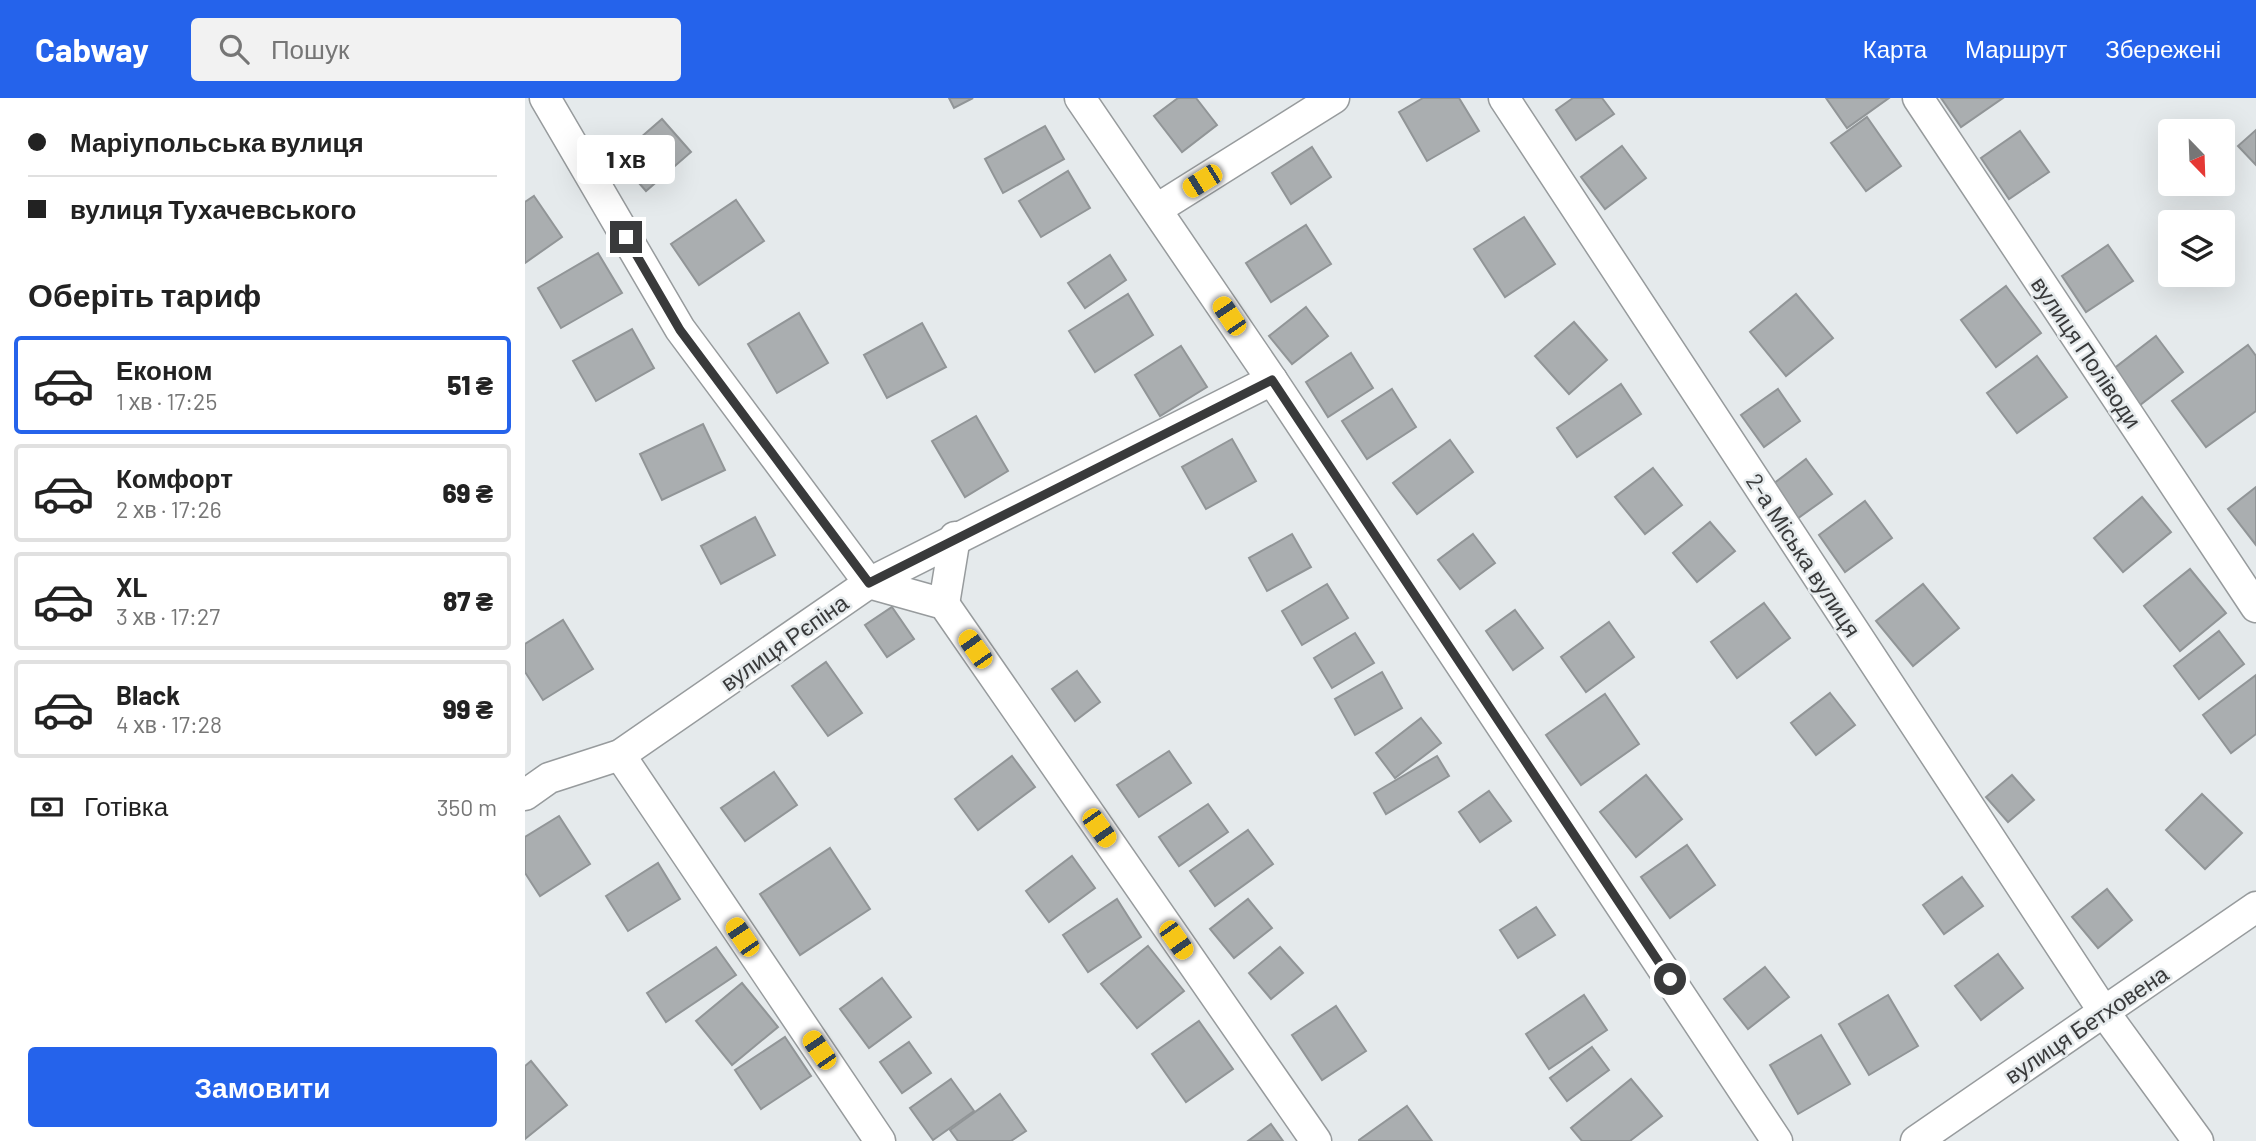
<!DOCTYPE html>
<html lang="uk">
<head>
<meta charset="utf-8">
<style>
  body { margin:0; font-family:Barlow,sans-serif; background:#f2f2f2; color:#222; height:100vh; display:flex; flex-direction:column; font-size:26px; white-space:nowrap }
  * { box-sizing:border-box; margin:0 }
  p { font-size:23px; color:#767676 }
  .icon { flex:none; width:38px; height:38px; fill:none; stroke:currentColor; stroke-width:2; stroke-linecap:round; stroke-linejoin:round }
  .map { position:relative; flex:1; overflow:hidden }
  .details { display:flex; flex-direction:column; background:#fff; width:525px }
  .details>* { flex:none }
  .hud { display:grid; align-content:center; height:154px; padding:0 28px; background:#fff }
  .needle { width:46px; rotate:157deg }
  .buttons { position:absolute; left:1633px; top:21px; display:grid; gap:14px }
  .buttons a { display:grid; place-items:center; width:77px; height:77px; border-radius:7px; background:#fff; box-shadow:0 7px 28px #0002; font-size:35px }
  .end { position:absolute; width:32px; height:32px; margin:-16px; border:9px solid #393a3b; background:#fff; box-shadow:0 0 0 4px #fff }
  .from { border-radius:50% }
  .bubble { position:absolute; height:49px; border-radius:7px; background:#fff; box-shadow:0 7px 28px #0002; font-size:23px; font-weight:800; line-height:49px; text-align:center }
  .car { position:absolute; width:21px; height:42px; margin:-21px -10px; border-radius:9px; box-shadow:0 0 5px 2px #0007; background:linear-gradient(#f5c518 24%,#345 0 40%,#f5c518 0 76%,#345 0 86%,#f5c518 0) }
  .hud b { display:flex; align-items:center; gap:24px; height:66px; font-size:26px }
  .hud b+b { border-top:2px solid #e0e0e0 }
  .hud i { width:18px; height:18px; background:#222 }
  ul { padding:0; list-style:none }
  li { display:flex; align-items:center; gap:21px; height:98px; margin:0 14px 10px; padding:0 14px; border:4px solid #e0e0e0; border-radius:7px }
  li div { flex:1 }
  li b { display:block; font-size:26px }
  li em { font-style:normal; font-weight:800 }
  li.active { border-color:#2563eb }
  li>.icon { width:63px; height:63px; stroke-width:1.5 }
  h2 { padding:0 28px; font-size:32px; line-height:84px }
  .pay { display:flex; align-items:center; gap:18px; height:77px; padding:0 28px; font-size:26px }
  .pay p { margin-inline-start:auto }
  .action { display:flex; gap:14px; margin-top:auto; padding:14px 28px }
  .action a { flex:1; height:80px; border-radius:7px; background:#2563eb; color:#fff; font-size:28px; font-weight:800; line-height:80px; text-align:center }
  header { display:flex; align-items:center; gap:42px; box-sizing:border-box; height:98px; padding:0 35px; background:#2563eb; color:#fff }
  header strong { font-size:33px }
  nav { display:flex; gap:38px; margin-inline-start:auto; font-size:24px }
  .search { width:490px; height:63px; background:#f2f2f2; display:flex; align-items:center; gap:18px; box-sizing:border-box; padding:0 24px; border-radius:7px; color:#767676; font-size:26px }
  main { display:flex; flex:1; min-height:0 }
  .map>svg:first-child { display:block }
  .building { fill:#aaaeb0; stroke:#919597; stroke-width:2 }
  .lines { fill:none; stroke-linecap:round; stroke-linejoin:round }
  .minor-casing { stroke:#979b9d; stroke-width:33 }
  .minor { stroke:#fff; stroke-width:30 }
  .route { stroke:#393a3b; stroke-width:9 }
  .labels { text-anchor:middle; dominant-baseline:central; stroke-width:5; stroke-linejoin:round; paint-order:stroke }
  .street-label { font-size:23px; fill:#393a3b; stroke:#e5eaec }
</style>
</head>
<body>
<header>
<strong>Cabway</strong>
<div class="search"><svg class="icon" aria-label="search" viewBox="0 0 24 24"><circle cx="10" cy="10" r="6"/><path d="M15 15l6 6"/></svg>Пошук</div>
<nav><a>Карта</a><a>Маршрут</a><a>Збережені</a></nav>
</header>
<main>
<section class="details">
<div class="hud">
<b><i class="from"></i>Маріупольська вулиця</b>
<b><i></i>вулиця Тухачевського</b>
</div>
<h2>Оберіть тариф</h2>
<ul>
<li class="active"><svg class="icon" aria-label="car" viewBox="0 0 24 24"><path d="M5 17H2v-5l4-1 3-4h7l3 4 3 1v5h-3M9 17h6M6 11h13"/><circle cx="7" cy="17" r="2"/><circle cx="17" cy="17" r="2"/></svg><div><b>Економ</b><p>1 хв · 17:25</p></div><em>51 ₴</em></li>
<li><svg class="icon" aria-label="car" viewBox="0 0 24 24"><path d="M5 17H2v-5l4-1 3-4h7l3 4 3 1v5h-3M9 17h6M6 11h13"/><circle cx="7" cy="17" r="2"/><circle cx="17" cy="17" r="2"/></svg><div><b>Комфорт</b><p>2 хв · 17:26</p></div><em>69 ₴</em></li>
<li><svg class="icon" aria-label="car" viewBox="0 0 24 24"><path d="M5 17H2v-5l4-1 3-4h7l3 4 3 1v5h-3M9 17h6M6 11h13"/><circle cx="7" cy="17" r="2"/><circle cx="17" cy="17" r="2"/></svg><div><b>XL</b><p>3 хв · 17:27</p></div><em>87 ₴</em></li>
<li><svg class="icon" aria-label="car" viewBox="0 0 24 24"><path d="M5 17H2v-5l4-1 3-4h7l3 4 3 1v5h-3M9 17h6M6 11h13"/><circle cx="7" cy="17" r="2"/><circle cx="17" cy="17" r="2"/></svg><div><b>Black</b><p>4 хв · 17:28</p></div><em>99 ₴</em></li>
</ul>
<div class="pay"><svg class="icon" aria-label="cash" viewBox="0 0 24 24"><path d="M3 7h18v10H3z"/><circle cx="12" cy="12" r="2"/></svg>Готівка<p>350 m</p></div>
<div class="action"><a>Замовити</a></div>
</section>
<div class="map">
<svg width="1731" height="1043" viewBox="0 0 1731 1043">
  <rect width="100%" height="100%" fill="#e5eaec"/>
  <!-- building -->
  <g class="building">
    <path d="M424,0h24l-19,10z"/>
    <path d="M653,0h18l21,27 -35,27 -28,-36z"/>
    <path d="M898,0h36l20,33 -52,30 -28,-49z"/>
    <path d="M1048,0h29l12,16 -38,26 -20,-30z"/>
    <path d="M1301,0h63l-42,30z"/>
    <path d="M1416,0h62l-42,29z"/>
    <path d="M1342,19l34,49 -35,25 -35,-48z"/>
    <path d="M137,21l29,33 -45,39 -29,-33z"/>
    <path d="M520,28l19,33 -61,34 -18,-34z"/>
    <path d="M1731,32v35l-18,-19z"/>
    <path d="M1495,33l29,41 -40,27 -28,-41z"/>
    <path d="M1097,48l24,32 -41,31 -24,-32z"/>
    <path d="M787,49l19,30 -40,27 -19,-31z"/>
    <path d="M543,73l22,37 -49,29 -22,-36z"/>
    <path d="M9,98l28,41 -37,26v-61z"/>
    <path d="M211,102l28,41 -65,44 -28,-41z"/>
    <path d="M999,119l31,47 -50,33 -31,-48z"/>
    <path d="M781,127l25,39 -60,38 -25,-39z"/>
    <path d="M1583,147l25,36 -47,31 -24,-36z"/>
    <path d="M73,155l24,40 -61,35 -23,-40z"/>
    <path d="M585,157l16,25 -41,28 -17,-25z"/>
    <path d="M1481,188l35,47 -45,34 -35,-47z"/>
    <path d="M603,196l25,41 -58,37 -26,-41z"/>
    <path d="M1271,196l37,44 -47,38 -36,-44z"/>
    <path d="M781,209l22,29 -36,28 -23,-28z"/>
    <path d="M274,215l29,50 -51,30 -29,-49z"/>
    <path d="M1049,224l33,38 -38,34 -34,-38z"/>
    <path d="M397,225l24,44 -59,31 -23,-43z"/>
    <path d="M107,231l22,39 -58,33 -23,-40z"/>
    <path d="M1631,238l27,36 -43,33 -28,-35z"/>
    <path d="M1723,247l8,11v55l-50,36 -34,-46z"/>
    <path d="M656,248l26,41 -47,29 -25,-41z"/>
    <path d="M826,255l22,35 -45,29 -22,-35z"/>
    <path d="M1512,258l30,41 -50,36 -30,-40z"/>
    <path d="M1096,286l20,30 -64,43 -20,-29z"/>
    <path d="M867,291l24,38 -49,32 -25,-38z"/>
    <path d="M1253,291l22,32 -36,26 -23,-32z"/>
    <path d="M451,318l32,55 -43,26 -33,-56z"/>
    <path d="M178,326l22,46 -63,30 -22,-46z"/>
    <path d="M707,341l24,42 -50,28 -24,-42z"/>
    <path d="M925,342l23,32 -56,42 -24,-31z"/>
    <path d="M1281,361l26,35 -38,27 -25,-34z"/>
    <path d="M1128,370l29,37 -37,29 -30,-37z"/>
    <path d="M1731,389v58l-28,-36z"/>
    <path d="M1617,399l29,35 -48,40 -29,-34z"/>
    <path d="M1340,403l27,37 -47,34 -26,-37z"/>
    <path d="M230,419l20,38 -54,29 -20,-38z"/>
    <path d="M1185,424l25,29 -38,31 -24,-29z"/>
    <path d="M767,436l19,33 -44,24 -18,-33z"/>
    <path d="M948,436l22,29 -35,26 -22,-29z"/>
    <path d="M1665,471l36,44 -46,38 -36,-45z"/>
    <path d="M802,486l21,34 -46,27 -20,-34z"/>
    <path d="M1398,486l36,44 -46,38 -37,-45z"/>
    <path d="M1239,505l26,35 -53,40 -26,-36z"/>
    <path d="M367,509l22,32 -27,18 -22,-32z"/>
    <path d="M990,512l28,38 -30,22 -27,-39z"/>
    <path d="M38,522l30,49 -50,31 -18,-28v-28z"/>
    <path d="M1084,524l25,35 -48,35 -25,-35z"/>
    <path d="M1694,533l25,33 -45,35 -25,-33z"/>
    <path d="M830,535l19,30 -42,25 -18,-30z"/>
    <path d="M301,564l36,51 -34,23 -36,-50z"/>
    <path d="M552,573l23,31 -25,19 -23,-32z"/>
    <path d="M857,574l20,36 -47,27 -20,-36z"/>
    <path d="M1731,577v59l-25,19 -28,-38z"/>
    <path d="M1305,595l25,32 -39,30 -25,-32z"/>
    <path d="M1080,596l34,50 -58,41 -35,-50z"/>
    <path d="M896,620l20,25 -46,35 -19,-25z"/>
    <path d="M644,653l22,32 -52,34 -22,-32z"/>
    <path d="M487,658l23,31 -57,43 -23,-31z"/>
    <path d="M912,658l12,20 -63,38 -12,-21z"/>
    <path d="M249,674l23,33 -52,36 -24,-33z"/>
    <path d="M1121,677l36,44 -46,38 -36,-45z"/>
    <path d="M1487,677l22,25 -26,22 -22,-25z"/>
    <path d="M964,693l22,30 -31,21 -21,-30z"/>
    <path d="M1677,696l40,39 -37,36 -39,-39z"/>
    <path d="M683,706l20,28 -49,34 -20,-29z"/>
    <path d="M34,718l31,48 -50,32 -15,-23v-36z"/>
    <path d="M723,732l25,34 -58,42 -25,-35z"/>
    <path d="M1162,747l28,40 -45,33 -29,-41z"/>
    <path d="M305,750l40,61 -70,46 -40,-61z"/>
    <path d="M547,758l23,32 -46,34 -23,-31z"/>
    <path d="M133,765l22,36 -52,32 -22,-35z"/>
    <path d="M1437,779l21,29 -39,28 -21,-29z"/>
    <path d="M1582,791l25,31 -34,28 -26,-31z"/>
    <path d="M592,801l24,38 -53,35 -25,-37z"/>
    <path d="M723,801l24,29 -38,30 -24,-29z"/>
    <path d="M1011,809l19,28 -37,23 -18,-28z"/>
    <path d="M623,848l36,45 -47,37 -36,-44z"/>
    <path d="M191,849l20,28 -70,47 -19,-29z"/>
    <path d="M755,849l23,26 -32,26 -22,-26z"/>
    <path d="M1473,856l25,34 -42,32 -26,-34z"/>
    <path d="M1240,869l24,30 -41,32 -24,-30z"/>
    <path d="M357,880l29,39 -42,31 -29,-39z"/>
    <path d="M217,885l36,44 -46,38 -36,-44z"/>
    <path d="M1059,897l23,35 -58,39 -23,-35z"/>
    <path d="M1363,897l30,51 -49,29 -30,-51z"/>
    <path d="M811,908l30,45 -44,29 -30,-45z"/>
    <path d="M674,923l34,48 -47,33 -34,-48z"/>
    <path d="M1296,937l29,49 -52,30 -28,-49z"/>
    <path d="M260,939l26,39 -50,33 -26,-39z"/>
    <path d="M384,944l22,31 -29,20 -22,-31z"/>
    <path d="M1067,949l17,23 -42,31 -17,-23z"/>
    <path d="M6,963l36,44 -42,34v-73z"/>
    <path d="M426,981l23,32 -41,29 -23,-32z"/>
    <path d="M1106,981l31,37 -32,25h-48l-11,-13z"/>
    <path d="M475,996l26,37 -15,10h-53l-8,-11z"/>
    <path d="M882,1008l25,35h-73v-1z"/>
    <path d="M746,1026l12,17h-35z"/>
  </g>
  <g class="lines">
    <!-- minor casing -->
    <g class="minor-casing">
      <g id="minor">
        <path d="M20,0l135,231 189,254 75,21 372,537"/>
        <path d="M555,0l192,282 505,761"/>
        <path d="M979,0l600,914 94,129"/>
        <path d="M1393,0l338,509"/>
        <path d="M632,111l177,-111"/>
        <path d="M419,506l11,-67"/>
        <path d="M95,657l260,386"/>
        <path d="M0,697l24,-17 71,-23 249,-172 403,-203"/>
        <path d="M1391,1043l340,-234"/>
      </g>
    </g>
    <!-- minor -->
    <use href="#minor" class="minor"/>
  </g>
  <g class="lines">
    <!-- route -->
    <path class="route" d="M101,139l54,93 189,253 403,-203 398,599"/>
  </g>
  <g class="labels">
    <!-- street labels -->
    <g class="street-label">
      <text transform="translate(1562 254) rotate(56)">вулиця Поліводи</text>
      <text transform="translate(1279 457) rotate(57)">2-а Міська вулиця</text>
      <text transform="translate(259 544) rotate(-35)">вулиця Рєпіна</text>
      <text transform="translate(1561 926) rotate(-34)">вулиця Бетховена</text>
    </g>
  </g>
</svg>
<div class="buttons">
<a><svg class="needle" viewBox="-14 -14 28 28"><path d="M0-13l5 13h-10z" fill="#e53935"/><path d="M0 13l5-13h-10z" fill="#767676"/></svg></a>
<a><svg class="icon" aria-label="layers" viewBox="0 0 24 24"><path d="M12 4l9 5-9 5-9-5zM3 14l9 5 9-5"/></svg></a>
</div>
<i class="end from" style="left:1145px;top:881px"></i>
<i class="end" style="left:101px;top:139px"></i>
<div class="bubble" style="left:52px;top:37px;width:98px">1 хв</div>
<i class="car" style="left:677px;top:83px;rotate:238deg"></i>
<i class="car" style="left:704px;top:218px;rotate:326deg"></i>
<i class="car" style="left:450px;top:551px;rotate:325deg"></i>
<i class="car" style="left:574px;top:730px;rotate:145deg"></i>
<i class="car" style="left:217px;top:839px;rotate:326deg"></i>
<i class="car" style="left:651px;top:842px;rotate:145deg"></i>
<i class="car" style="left:294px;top:952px;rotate:326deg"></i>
</div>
</main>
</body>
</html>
